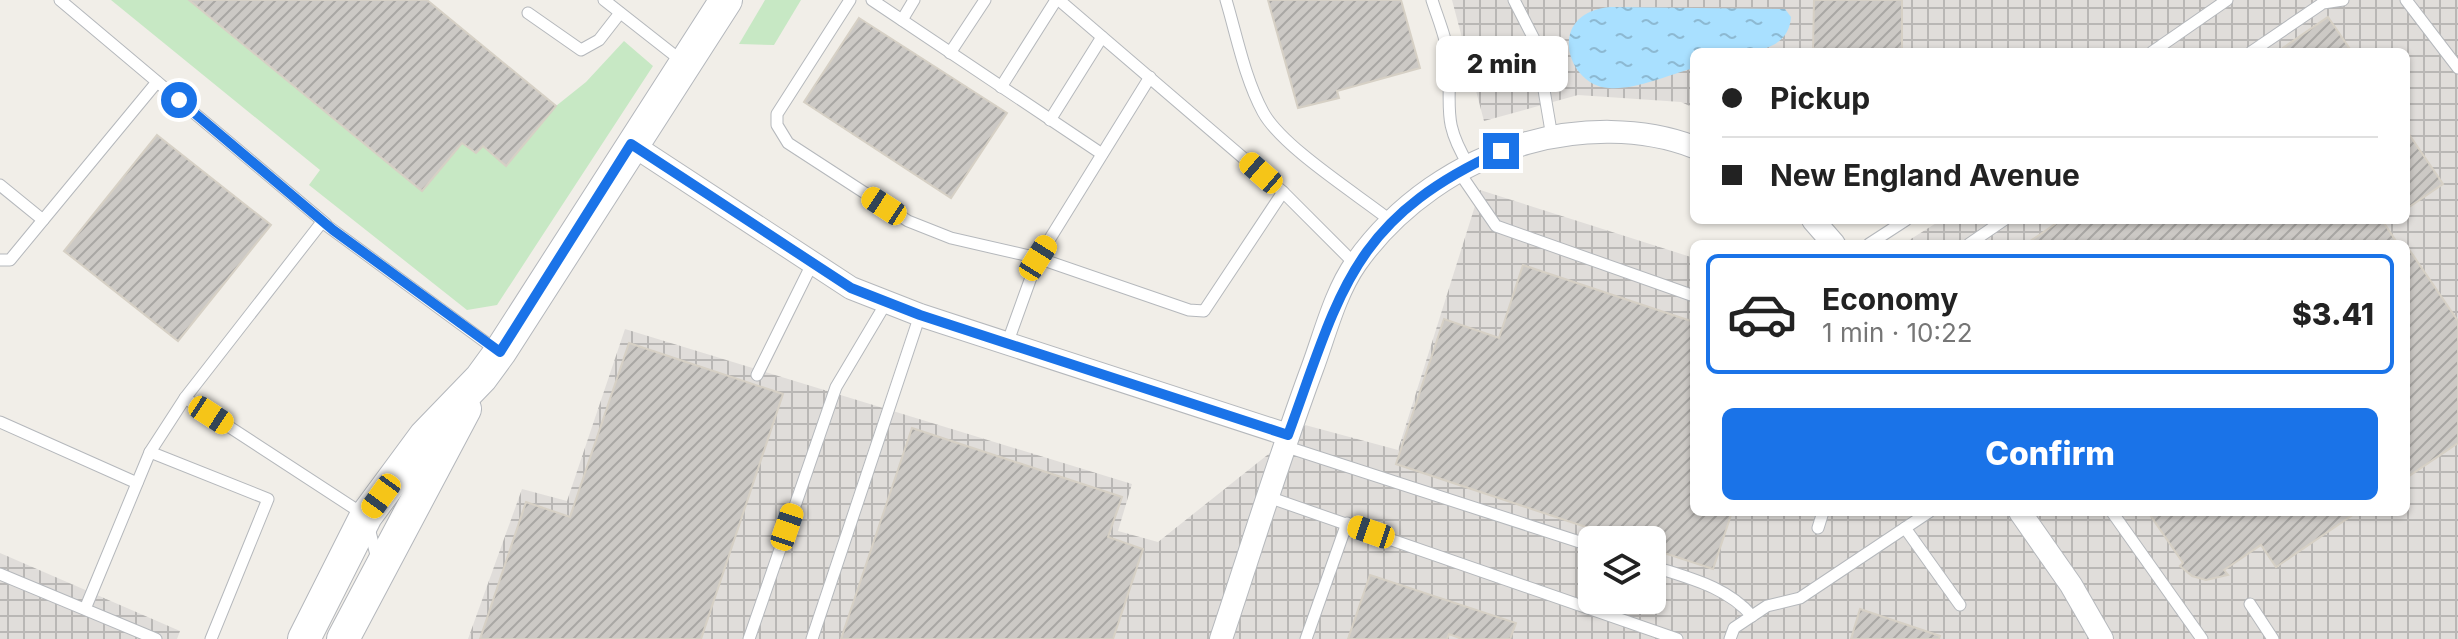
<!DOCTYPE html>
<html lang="en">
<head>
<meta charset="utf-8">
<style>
  body { margin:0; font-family:Inter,sans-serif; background:#f6f6f6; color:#222; height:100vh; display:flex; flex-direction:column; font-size:30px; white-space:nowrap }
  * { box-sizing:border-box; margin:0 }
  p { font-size:26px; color:#767676 }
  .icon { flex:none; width:44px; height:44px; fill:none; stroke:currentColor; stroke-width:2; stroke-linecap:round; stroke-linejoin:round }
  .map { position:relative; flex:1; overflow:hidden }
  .panel { position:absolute; left:1690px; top:240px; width:720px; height:276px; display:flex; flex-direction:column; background:#fff; border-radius:12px; box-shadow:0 2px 6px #0004 }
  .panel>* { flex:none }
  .banner { position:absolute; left:1690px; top:48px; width:720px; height:176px; border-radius:12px; box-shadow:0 2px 6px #0004; display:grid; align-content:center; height:176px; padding:0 32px; background:#fff }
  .controls { position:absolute; left:1578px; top:526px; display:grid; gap:16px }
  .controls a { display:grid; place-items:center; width:88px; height:88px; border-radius:12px; background:#fff; box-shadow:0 2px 6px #0004; font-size:40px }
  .end { position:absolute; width:36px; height:36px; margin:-18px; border:10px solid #1a73e8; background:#fff; box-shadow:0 0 0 4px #fff }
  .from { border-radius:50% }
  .bubble { position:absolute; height:56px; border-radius:12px; background:#fff; box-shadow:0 2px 6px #0004; font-size:26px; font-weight:800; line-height:56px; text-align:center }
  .car { position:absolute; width:24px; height:48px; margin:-24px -12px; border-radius:10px; box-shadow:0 0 6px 2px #0007; background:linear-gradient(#f5c518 24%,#345 0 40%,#f5c518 0 76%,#345 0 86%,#f5c518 0) }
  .banner b { display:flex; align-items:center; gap:28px; height:76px; font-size:30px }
  .banner b+b { border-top:2px solid #e0e0e0 }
  .banner i { width:20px; height:20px; background:#222 }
  ul { padding:14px 0 0; list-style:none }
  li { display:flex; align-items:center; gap:24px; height:120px; margin:0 16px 12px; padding:0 16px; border:4px solid #e0e0e0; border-radius:12px }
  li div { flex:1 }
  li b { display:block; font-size:30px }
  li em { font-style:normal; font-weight:800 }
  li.current { border-color:#1a73e8 }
  li>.icon { width:72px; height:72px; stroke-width:1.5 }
  .primary-button { display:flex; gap:16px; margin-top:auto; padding:16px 32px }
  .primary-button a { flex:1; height:92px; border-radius:12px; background:#1a73e8; color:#fff; font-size:32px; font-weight:800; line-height:92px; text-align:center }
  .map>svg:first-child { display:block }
  .industrial { fill:url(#industrial-grid); fill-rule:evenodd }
  .green { fill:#c7e8c4 }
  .water { fill:url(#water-ripples) }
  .building { fill:url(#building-hatch); stroke:#d6d0c5; stroke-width:2 }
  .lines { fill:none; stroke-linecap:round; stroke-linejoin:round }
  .lane-casing { stroke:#b5b8bc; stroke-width:13 }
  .street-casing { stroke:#b5b8bc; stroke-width:24 }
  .secondary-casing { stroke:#b4b7bc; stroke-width:34 }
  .lane { stroke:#fff; stroke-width:11 }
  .street { stroke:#fff; stroke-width:22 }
  .secondary { stroke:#fff; stroke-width:32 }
  .route { stroke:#1a73e8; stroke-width:10 }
</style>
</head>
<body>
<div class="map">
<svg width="2458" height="639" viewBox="0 0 2458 639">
  <defs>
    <pattern id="industrial-grid" width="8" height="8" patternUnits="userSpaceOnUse" patternTransform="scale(2)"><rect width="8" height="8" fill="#e0ddda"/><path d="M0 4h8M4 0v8" fill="none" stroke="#b9b7b5"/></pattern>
    <pattern id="water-ripples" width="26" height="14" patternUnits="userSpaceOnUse" patternTransform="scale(2)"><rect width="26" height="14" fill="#a9e0ff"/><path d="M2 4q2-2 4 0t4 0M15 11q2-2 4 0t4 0" fill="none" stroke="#8db9d2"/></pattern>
    <pattern id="building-hatch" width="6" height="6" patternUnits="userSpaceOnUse" patternTransform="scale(2)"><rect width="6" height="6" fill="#ccc9c5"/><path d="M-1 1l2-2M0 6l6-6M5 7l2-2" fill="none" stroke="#a9a7a4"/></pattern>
  </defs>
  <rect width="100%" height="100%" fill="#f1eee8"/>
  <!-- industrial -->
  <g class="industrial">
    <path d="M1452,0h1006v639h-1990l54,-150 45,12 58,-172 507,155 -14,47 40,11 147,-117 93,25 82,-260 214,68v254h712v-268h-503l38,-24h465v-168h-712v56l-13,-6 -103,-7 -94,26zM1592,540h60v60h-60z"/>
    <path d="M0,553l180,78 -3,8h-177z"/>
  </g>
  <!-- green -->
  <g class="green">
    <path d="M111,0h78l233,191 40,-48 14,10 7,-7 23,19 50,-59 30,-24 38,-41 29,25 -156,239 -30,5 -158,-125 11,-15z"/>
    <path d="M765,0h36l-27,45 -35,-1z"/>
  </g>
  <!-- water -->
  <path class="water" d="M1611,7l174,2 6,8c-3,44 -64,35 -97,35v16c-26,7 -58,22 -85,20 -43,-2 -64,-76 2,-81z"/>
  <!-- building -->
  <g class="building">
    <path d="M189,0h238l129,106 -50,60 -23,-20 -7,7 -14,-10 -40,48z"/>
    <path d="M1268,0h133l19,68 -83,23 2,7 -41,10z"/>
    <path d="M1814,0h88v52h-89z"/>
    <path d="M2328,17l24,35h-75z"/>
    <path d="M859,18l148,95 -56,85 -147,-96z"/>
    <path d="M2406,130l37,54 -37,25z"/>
    <path d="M157,135l114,90 -93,116 -114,-90z"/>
    <path d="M2061,220h321l16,24h-372z"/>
    <path d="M2406,245l52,76v122l-52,35z"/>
    <path d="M1523,265l171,57v190h38l-19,57 -61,-20v-9h-27l-229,-76 48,-145 55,19z"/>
    <path d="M629,343l154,51 -82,245h-221l46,-137 44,15z"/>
    <path d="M912,428l210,69 -14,40 35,12 -30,90h-272z"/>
    <path d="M2148,512h209l-81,55 -15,-22 -37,25 4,5 -22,5 -14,-4 -12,-10 3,-3z"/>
    <path d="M1370,575l146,48 -6,16h-48l-13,-5 -2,5h-99z"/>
    <path d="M1860,609l80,27 -1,3h-88z"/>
  </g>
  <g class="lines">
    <!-- lane casing -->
    <g class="lane-casing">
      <g id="lane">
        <path d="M60,0l266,224"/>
        <path d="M604,0l79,62"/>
        <path d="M850,0l-73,114v11l11,18 120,78 43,17 87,20 151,52 15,1 79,-119"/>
        <path d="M872,0l230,154"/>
        <path d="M1059,0l224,192 72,72"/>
        <path d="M1226,0c11,37 19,79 37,112 19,35 94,82 128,109"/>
        <path d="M1432,0c6,19 16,42 17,62 2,49 -7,59 20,104"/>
        <path d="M1514,0l22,43 16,94"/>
        <path d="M2406,0l52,68"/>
        <path d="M528,13l53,37 18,-10 21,-27"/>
        <path d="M902,20l12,-20"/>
        <path d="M2152,52l75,-52"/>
        <path d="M2251,52l72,-49 20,-3"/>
        <path d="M950,53l35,-53"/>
        <path d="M1001,87l55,-87"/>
        <path d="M1050,120l52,-83"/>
        <path d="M1459,172l37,54 198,70"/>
        <path d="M0,185l43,35 114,-138"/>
        <path d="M1869,244l37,-24"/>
        <path d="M1969,244l35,-24"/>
        <path d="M0,260h10l33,-40"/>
        <path d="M1007,344l31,-86 112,-181"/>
        <path d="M757,375l55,-111"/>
        <path d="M0,422l137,61"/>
        <path d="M1284,446l308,100"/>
        <path d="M150,452l118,47 -57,140"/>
        <path d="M1268,497l409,142"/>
        <path d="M2112,512l90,127"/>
        <path d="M1818,528l5,-16"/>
        <path d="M1905,528l55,77"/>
        <path d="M377,559l-11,-43 -181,-118 137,-176 177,130"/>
        <path d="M1652,566c36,12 74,20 100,50"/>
        <path d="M0,574l156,65"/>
        <path d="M2250,604l23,35"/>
        <path d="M85,609l65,-157 35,-54"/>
        <path d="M749,639l87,-252 50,-84"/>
        <path d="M812,639l108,-324"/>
        <path d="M1306,639l41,-116"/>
        <path d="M1730,639l4,-11 33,-22 33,-8 129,-86"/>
      </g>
    </g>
    <!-- street casing -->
    <g class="street-casing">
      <g id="street">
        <path d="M631,144l220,144 69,27 368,120"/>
        <path d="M1813,220l21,24"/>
        <path d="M2020,512l51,73 31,54"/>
        <path d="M1221,639c30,-90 58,-181 91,-270 13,-35 23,-76 44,-106 41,-58 103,-101 171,-120 53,-15 115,-16 167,4"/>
      </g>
    </g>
    <!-- secondary casing -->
    <g class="secondary-casing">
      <g id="secondary">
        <path d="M304,639l62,-123 59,-80 56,-58 19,-26 226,-352"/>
        <path d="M343,639l122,-230"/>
      </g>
    </g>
    <!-- lane -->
    <use href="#lane" class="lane"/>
    <!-- street -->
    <use href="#street" class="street"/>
    <!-- secondary -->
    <use href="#secondary" class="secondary"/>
  </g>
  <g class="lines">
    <!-- route -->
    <path class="route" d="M179,100l154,130 167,122 131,-208 220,144 69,27 368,120c52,-142 63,-216 213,-284"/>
  </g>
</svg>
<div class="controls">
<a><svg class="icon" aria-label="layers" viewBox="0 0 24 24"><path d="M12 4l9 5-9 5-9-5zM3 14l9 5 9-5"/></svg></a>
</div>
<i class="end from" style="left:179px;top:100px"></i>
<i class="end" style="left:1501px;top:151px"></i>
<div class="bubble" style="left:1436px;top:36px;width:132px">2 min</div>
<i class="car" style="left:1261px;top:173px;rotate:311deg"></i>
<i class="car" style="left:884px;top:206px;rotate:303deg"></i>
<i class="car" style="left:1038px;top:258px;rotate:32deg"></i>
<i class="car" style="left:211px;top:415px;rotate:123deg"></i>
<i class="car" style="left:381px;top:496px;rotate:216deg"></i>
<i class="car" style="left:787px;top:527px;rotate:19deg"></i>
<i class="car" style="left:1371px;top:532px;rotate:289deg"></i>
<div class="banner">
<b><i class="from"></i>Pickup</b>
<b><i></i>New England Avenue</b>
</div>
<section class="panel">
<ul>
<li class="current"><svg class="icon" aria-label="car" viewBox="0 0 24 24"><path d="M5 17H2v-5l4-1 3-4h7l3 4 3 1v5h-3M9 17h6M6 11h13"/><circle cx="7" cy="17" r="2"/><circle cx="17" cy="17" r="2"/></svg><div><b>Economy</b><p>1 min · 10:22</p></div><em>$3.41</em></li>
</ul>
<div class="primary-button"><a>Confirm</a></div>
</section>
</div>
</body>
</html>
